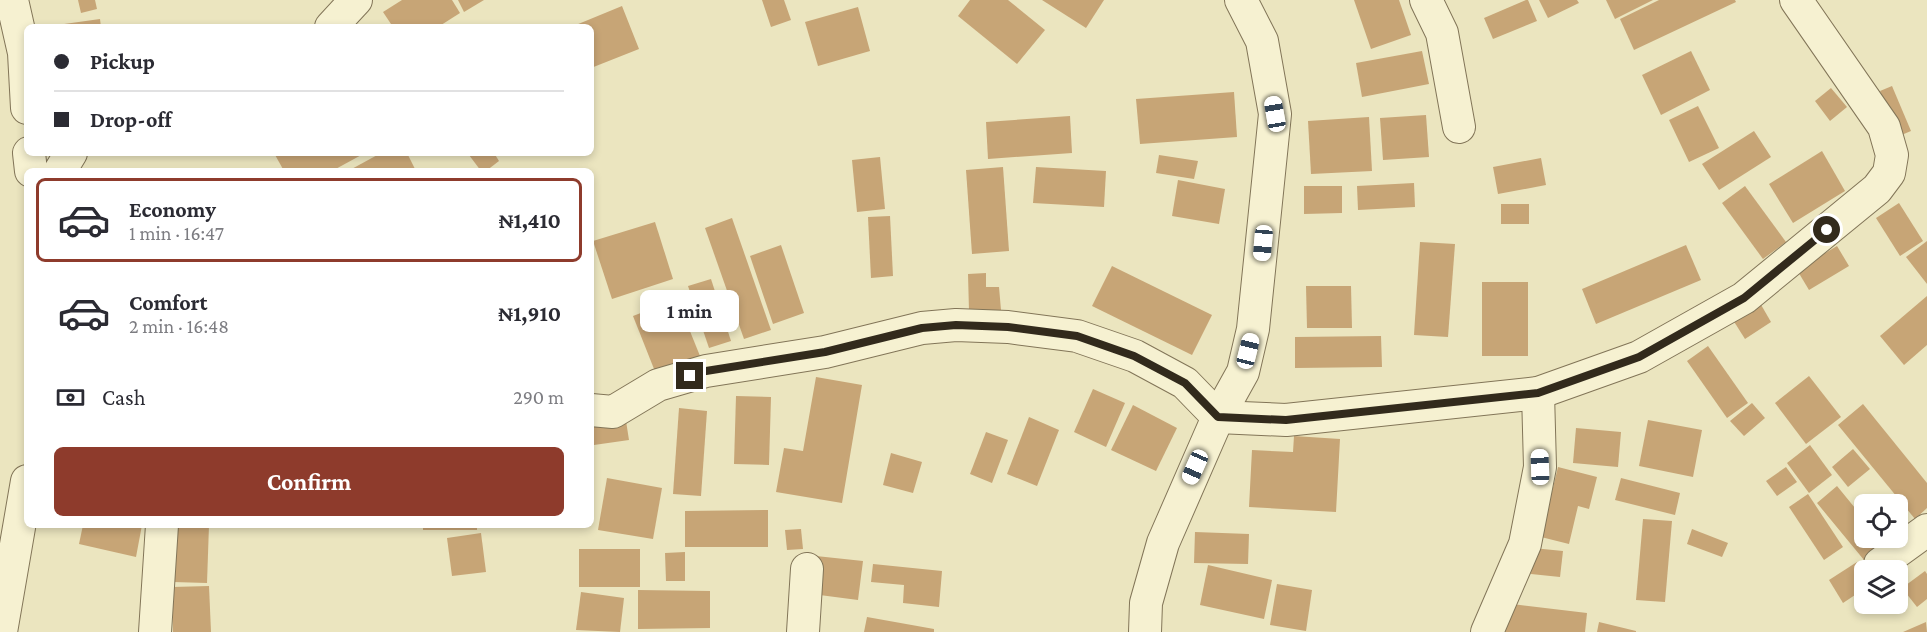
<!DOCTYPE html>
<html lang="en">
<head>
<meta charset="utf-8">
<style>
  body { margin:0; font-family:"Crimson Pro",serif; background:#f7f7f7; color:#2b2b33; height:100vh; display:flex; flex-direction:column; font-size:22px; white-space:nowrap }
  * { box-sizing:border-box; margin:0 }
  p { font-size:20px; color:#7c7c81 }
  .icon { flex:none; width:33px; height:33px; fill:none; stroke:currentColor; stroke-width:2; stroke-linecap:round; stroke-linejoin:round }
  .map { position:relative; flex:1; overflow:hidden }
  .panel { position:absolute; left:24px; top:168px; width:570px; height:360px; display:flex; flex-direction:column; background:#fff; border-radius:9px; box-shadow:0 3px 9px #0003 }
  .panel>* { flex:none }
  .banner { position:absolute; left:24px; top:24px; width:570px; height:132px; border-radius:9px; box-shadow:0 3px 9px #0003; display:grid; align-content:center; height:132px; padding:0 30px; background:#fff }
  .controls { position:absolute; left:1854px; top:494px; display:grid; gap:12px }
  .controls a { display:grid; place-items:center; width:54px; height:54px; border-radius:9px; background:#fff; box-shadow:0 3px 9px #0003; font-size:30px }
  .end { position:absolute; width:27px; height:27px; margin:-14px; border:8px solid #322a1c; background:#fff; box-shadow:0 0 0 3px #fff }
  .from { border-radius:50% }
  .bubble { position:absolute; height:42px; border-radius:9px; background:#fff; box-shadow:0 3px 9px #0003; font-size:20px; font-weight:700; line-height:42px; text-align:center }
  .car { position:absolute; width:18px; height:36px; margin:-18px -9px; border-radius:8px; box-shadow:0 0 4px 2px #0007; background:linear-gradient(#fff 24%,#345 0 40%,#fff 0 76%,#345 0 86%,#fff 0) }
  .banner b { display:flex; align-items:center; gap:21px; height:57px; font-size:22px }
  .banner b+b { border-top:2px solid #e1e1e2 }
  .banner i { width:15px; height:15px; background:#2b2b33 }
  ul { padding:10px 0 0; list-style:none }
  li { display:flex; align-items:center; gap:18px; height:84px; margin:0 12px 9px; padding:0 18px; border:3px solid transparent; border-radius:9px }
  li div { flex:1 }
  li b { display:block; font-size:22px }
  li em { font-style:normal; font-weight:700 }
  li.current { border-color:#8e3b2c }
  li>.icon { width:54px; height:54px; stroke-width:1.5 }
  .pay { display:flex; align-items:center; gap:15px; height:66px; padding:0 30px; font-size:22px }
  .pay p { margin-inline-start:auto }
  .cta { display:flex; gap:12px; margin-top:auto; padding:12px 30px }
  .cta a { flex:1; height:69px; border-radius:9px; background:#8e3b2c; color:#fff; font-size:24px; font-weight:700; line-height:69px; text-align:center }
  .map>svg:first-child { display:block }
  .building { fill:#c7a576 }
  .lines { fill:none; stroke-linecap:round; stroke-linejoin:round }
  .street-casing { stroke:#827558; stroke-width:34 }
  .street { stroke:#f6f1d1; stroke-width:32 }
  .route { stroke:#322a1c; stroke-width:8 }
</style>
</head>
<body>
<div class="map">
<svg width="1927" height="632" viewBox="0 0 1927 632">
  <rect width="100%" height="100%" fill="#ebe5bf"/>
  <!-- building -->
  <g class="building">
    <path d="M78,0h17l2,9 -16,4z"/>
    <path d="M402,0h50l8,13 -22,14h-45l-10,-15z"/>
    <path d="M458,0h26l-20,12z"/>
    <path d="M762,0h22l7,20 -20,7z"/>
    <path d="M970,0h38l37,30 -28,34 -59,-48z"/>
    <path d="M1042,0h62l-18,28z"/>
    <path d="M1354,0h45l12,35 -40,14z"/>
    <path d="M1526,0h2l9,21 -44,18 -9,-21z"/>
    <path d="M1539,0h38l2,3 -31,15z"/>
    <path d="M1606,0h47l-38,19z"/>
    <path d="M1659,0h76l1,2 -102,48 -14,-31z"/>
    <path d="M622,6l17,43 -48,19v-41h-20z"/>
    <path d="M858,7l12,44 -52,15 -13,-44z"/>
    <path d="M100,19l1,8h-44v-2z"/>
    <path d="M1422,51l7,33 -67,13 -6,-34z"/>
    <path d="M1691,51l19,39 -49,25 -19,-40z"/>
    <path d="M1892,86l19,45 -12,5 -19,-45z"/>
    <path d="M1831,88l16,19 -17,14 -15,-20z"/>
    <path d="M1234,92l3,45 -97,7 -4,-45z"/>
    <path d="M1698,106l21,42 -30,14 -20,-42z"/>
    <path d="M1426,115l3,42 -46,3 -3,-42z"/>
    <path d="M1070,116l2,37 -84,6 -2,-37z"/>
    <path d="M1369,117l3,54 -61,3 -3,-53z"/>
    <path d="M1754,131l17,26 -52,33 -17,-26z"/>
    <path d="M1822,151l23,40 -52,32 -24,-39z"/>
    <path d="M274,153h91l-33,18h-48z"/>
    <path d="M381,153h26l9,18h-68z"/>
    <path d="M472,153h22l5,8 -13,10h-5l-12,-16z"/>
    <path d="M1159,155l39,6 -4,18 -38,-6z"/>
    <path d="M880,157l5,52 -28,3 -5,-52z"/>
    <path d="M1541,158l5,27 -48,9 -5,-27z"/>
    <path d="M1003,167l6,84 -37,3 -6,-84z"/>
    <path d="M1036,167l70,4 -2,36 -71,-4z"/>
    <path d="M1178,180l47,9 -6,35 -47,-8z"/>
    <path d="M1414,183l1,24 -57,3 -1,-24z"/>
    <path d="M1304,186h38v27l-38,1z"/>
    <path d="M1745,186l41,56 -23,17 -41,-56z"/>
    <path d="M1899,203l24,38 -23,15 -24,-38z"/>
    <rect x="1501" y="204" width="28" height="20"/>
    <path d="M890,216l3,60 -22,2 -3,-61z"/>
    <path d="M732,218l39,112 -27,9 -39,-111z"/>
    <path d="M655,222l18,57 -61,20 -19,-58z"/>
    <path d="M1927,241v43l-21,-27z"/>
    <path d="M1420,242l35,2 -7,93 -34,-2z"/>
    <path d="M781,245l23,68 -31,11 -23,-68z"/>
    <path d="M1686,245l15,35 -105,44 -14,-35z"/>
    <path d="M1837,246l12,20 -40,24 -12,-20z"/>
    <path d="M1112,266l100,49 -20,40 -100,-49z"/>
    <path d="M986,273v14h13l2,23 -32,1 -1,-37z"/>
    <path d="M711,279l20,62 -22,7 -21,-62z"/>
    <rect x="1482" y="282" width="46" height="74"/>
    <path d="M1306,286h45l1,42h-45z"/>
    <path d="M1927,296v49l-23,20 -24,-29z"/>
    <path d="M677,299l23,57 -44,18 -23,-58z"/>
    <path d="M1760,303l11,19 -26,17 -12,-19z"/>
    <path d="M1381,336l1,31 -87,1v-31z"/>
    <path d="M1708,346l40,57 -21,15 -40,-57z"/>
    <path d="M1809,376l32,41 -35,27 -31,-41z"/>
    <path d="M816,377l46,8 -20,118 -66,-11 8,-44 19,3z"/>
    <path d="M1093,389l32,14 -19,44 -32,-15z"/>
    <path d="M736,396l35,1 -2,68 -35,-1z"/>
    <path d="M1752,403l13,15 -21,18 -14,-15z"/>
    <path d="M1863,404l64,79v25l-12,11 -77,-94z"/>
    <path d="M1133,405l44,23 -21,43 -45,-21z"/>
    <path d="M679,408l28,3 -6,85 -28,-2z"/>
    <path d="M1029,417l30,13 -22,56 -30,-12z"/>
    <path d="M1648,420l54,10 -9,47 -54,-11z"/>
    <path d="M626,421l3,19 -35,5 -3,-19z"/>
    <path d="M1576,428l45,4 -3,35 -45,-4z"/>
    <path d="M986,432l22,8 -16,43 -22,-9z"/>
    <path d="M1294,436l46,3 -4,73 -87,-5 3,-57 41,2z"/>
    <path d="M1810,445l22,30 -23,18 -22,-30z"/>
    <path d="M1853,449l17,20 -22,18 -16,-20z"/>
    <path d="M891,453l31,9 -9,31 -30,-8z"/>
    <path d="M1558,467l39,10 -8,32 -11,-3 -9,38 -28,-7z"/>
    <path d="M1786,467l11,15 -20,14 -11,-15z"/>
    <path d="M607,478l55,10 -9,51 -55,-9z"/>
    <path d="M1621,478l59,15 -5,22 -60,-15z"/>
    <path d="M1837,486l27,33v18h16l5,6 -21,17 -47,-57z"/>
    <path d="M1808,494l35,53 -19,13 -35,-53z"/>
    <path d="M768,510v37h-83v-36z"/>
    <path d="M1643,519l29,2 -7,81 -29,-2z"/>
    <path d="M83,525h59l-6,32 -57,-13z"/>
    <path d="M175,525h34l-2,58 -34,-1z"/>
    <rect x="423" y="525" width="54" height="5"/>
    <path d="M801,529l2,20 -16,1 -2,-20z"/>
    <path d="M1692,529l36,14 -6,14 -35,-13z"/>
    <path d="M1195,532l54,2 -1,30 -54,-1z"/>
    <path d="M481,533l5,39 -34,4 -5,-38z"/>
    <path d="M1533,548l30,3 -3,26 -29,-3z"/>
    <rect x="579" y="549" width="61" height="38"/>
    <path d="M685,552v29h-19l-1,-28z"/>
    <path d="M816,556l47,5 -5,39 -46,-6z"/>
    <path d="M1857,562l7,12v15l-21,14 -14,-23z"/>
    <path d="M873,564l69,7 -3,36 -36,-4 1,-18 -33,-3z"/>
    <path d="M1208,565l64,15 -8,39 -64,-14z"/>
    <path d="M1925,571l2,3v25l-10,8 -15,-19z"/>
    <path d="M1277,584l35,6 -6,41 -36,-6z"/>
    <path d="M209,586l2,46h-38l-1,-45z"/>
    <path d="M638,590l72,1v37l-72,1z"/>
    <path d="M581,592l43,6 -4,34 -44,-2z"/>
    <path d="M1504,603l83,10 -2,19h-84z"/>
    <path d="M867,617l67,12v3h-70z"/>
    <path d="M1599,622l37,9v1h-39z"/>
    <path d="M1926,622l1,10h-24z"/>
  </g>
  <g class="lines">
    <!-- street casing -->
    <g class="street-casing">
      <g id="street">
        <path d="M12,0l12,53 3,55"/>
        <path d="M1426,0l16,33 17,94"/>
        <path d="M331,27l25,-27"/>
        <path d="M29,153l2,18"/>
        <path d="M60,171l11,-18"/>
        <path d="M591,410l22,2 45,-27 48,-14 119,-19 97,-24 34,-3 52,2 69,9 58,20 50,27 33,34 68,3 252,-27 101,-36 105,-59 133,-109 12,-16 3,-18 -8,-28 -88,-127"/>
        <path d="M1880,564l47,-34"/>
        <path d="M1,632l26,-151"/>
        <path d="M155,632l7,-107"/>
        <path d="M803,632l4,-63"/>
        <path d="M1145,632l1,-29 17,-60 55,-126 25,-45 10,-43 22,-215 -13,-73 -21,-41"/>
        <path d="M1487,632l38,-88 15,-77 -2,-74"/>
      </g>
    </g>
    <!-- street -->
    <use href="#street" class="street"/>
  </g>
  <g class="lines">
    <!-- route -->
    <path class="route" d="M690,376l16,-5 119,-19 97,-24 34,-3 52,2 69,9 57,20 51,27 33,34 68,3 252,-27 101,-36 105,-59 83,-68"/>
  </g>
</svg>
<div class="controls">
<a><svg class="icon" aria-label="locate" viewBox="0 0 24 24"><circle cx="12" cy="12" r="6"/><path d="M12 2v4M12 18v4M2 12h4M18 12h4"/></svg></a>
<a><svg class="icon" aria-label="layers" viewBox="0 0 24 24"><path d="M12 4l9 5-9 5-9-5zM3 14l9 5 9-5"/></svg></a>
</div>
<i class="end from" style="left:1827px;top:230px"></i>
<i class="end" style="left:690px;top:376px"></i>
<div class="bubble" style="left:640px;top:290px;width:99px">1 min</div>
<i class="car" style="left:1275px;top:114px;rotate:350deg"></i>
<i class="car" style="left:1263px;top:243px;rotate:185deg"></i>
<i class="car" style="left:1248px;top:351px;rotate:14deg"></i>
<i class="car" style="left:1195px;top:467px;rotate:204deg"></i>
<i class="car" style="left:1540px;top:467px;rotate:358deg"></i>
<div class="banner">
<b><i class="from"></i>Pickup</b>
<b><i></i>Drop-off</b>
</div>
<section class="panel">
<ul>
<li class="current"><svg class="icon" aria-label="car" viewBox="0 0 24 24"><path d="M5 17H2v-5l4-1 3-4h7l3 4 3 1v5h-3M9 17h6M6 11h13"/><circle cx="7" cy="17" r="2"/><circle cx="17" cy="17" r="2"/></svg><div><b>Economy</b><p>1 min · 16:47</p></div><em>₦1,410</em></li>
<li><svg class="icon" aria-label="car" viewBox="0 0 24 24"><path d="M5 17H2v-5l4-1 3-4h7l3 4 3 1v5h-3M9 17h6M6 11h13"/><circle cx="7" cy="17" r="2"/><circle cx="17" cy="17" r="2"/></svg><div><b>Comfort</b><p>2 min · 16:48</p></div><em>₦1,910</em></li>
</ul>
<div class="pay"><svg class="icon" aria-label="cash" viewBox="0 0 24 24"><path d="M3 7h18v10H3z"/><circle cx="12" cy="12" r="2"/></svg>Cash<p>290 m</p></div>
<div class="cta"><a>Confirm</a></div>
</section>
</div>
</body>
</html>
